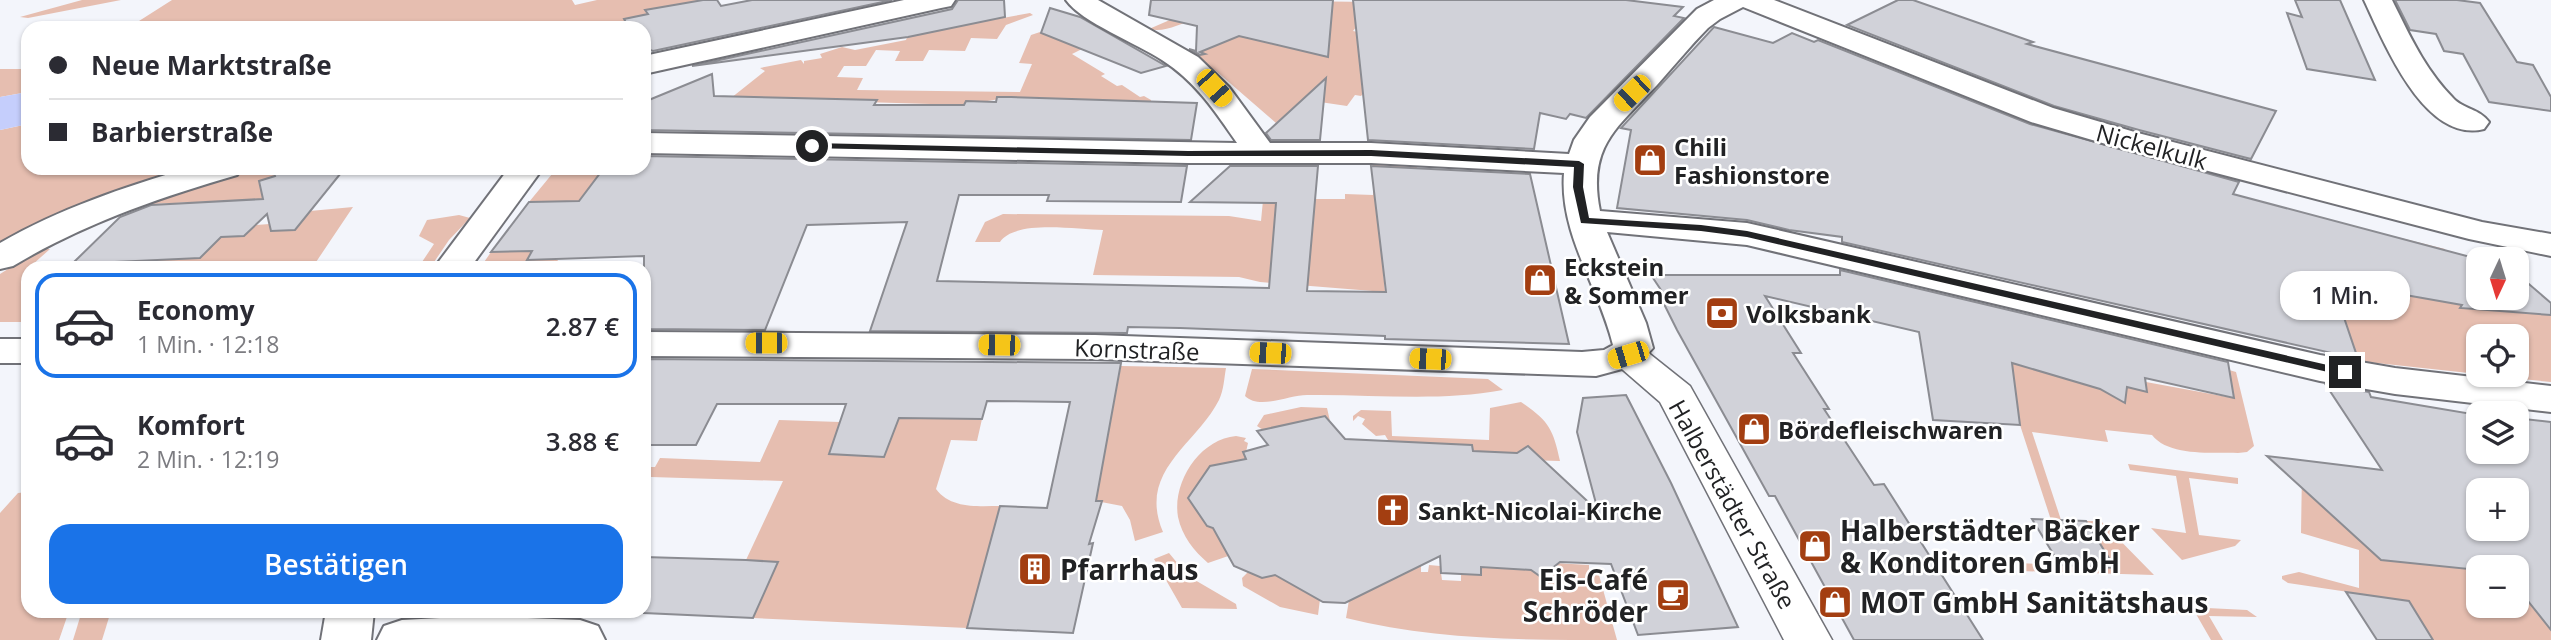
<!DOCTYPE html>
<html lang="de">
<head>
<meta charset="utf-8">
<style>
  body { margin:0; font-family:"Open Sans",sans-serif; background:#f7f7f7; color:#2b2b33; height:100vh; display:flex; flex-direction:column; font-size:26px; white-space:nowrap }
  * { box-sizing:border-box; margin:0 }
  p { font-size:23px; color:#7c7c81 }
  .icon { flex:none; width:38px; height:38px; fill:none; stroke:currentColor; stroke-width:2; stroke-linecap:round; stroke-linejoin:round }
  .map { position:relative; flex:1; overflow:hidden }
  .panel { position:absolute; left:21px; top:261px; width:630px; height:357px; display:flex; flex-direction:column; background:#fff; border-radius:21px; box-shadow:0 2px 5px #0004 }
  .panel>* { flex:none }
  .guide { position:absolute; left:21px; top:21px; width:630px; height:154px; border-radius:21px; box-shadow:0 2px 5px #0004; display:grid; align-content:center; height:154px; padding:0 28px; background:#fff }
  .needle { width:46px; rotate:184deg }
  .controls { position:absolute; left:2466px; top:247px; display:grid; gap:14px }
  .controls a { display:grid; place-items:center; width:63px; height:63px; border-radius:14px; background:#fff; box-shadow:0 2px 5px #0004; font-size:35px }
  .end { position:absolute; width:32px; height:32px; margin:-16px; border:9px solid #212224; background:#fff; box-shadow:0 0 0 4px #fff }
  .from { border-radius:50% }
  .bubble { position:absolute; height:49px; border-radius:21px; background:#fff; box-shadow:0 2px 5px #0004; font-size:23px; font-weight:600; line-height:49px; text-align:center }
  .car { position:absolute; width:21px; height:42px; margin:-21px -10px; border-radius:9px; box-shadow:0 0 5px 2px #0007; background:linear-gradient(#f5c518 24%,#345 0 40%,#f5c518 0 76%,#345 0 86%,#f5c518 0) }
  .guide b { display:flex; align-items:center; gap:24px; height:66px; font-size:26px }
  .guide b+b { border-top:2px solid #e1e1e2 }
  .guide i { width:18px; height:18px; background:#2b2b33 }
  ul { padding:12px 0 0; list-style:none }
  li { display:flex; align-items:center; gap:21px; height:105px; margin:0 14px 10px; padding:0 14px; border:4px solid transparent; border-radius:21px }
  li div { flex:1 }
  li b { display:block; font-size:26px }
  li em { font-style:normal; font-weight:600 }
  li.selected { border-color:#1a73e8 }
  li>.icon { width:63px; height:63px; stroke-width:1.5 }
  .cta { display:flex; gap:14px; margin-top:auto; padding:14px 28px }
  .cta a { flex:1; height:80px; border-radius:21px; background:#1a73e8; color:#fff; font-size:28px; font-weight:600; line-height:80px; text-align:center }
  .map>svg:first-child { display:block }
  .green { fill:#e6beb0 }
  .water { fill:#c5cefc }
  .building { fill:#d1d2d9; stroke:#8b8c92; stroke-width:2; fill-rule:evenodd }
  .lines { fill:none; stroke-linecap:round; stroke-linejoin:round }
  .pedestrian-casing { stroke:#717278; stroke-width:3 }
  .minor-casing { stroke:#717278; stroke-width:4 }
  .pedestrian { fill:#fff; fill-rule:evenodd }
  .minor { fill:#fff; fill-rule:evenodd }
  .route { fill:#212224 }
  .labels { text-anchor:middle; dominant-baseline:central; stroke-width:5; stroke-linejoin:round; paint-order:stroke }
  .poi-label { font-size:24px; font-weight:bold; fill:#212224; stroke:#fff; text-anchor:start }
  .street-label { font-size:24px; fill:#212224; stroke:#fff }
  .near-poi-label { font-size:28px; font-weight:bold; fill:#212224; stroke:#fff; text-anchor:start }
</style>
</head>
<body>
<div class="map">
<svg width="2551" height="640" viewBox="0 0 2551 640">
  <rect width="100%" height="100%" fill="#f3f5fb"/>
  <!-- green -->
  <g class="green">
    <path d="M82,0h39l-93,18 -8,-1z"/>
    <path d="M172,0h400l3,5 22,-5h106l-7,1 -38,24 -29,3h-159l-4,-7 -17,7h-321z"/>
    <path d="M1216,0l155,2 -2,9 -16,20 55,12 -47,53 -6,-1 -8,11 -27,-4 4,-5 -15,-4 -33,30 -60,-52 -24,-17 43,-17 -39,-19c-15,6 -32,15 -47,11z"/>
    <path d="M1030,13l3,2 -27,10 -9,14 -26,-1 -6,13 -36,-1 -6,11h-28l5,-10 -24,-1 -10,16h-22l-7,11 26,1 -6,12 163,2 12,-28 -13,-1 1,-2 11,-26 9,-3 42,17 -10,5 33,20 -4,2 16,10 5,-1 18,12 4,-1 7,4v4l-140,-7 -47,8 -233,-7 34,-27 -5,-3 41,-8 3,4v-3l18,-3 -2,-4 22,-7 13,3 51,-10 2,-5z"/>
    <path d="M0,69h28v23l-28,5z"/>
    <path d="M28,124v44h171l-199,81v-119z"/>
    <path d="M1373,165l44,2 3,33 -40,38 5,54 -125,-10 -21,-5 -146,-2 10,-45c-25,0 -88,-11 -103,12h-25l10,-20 18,-8 226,2 32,5 3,-31 49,9h32v-5l28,1z"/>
    <path d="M256,168h16l3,8 -12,23 -131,6z"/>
    <path d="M557,168h47l-16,22 15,11 -74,1z"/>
    <path d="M353,207l-41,61h-284v54h-28v-48l40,-25h10l-18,16 50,-2 89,-24 73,-3 12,-11 27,-2 -5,8 16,-1 16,-19z"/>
    <path d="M459,215l11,3 -21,22 -19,28h-12l16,-24 -15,-8 8,-16z"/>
    <path d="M2393,236l52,13 4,22 22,16 -10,20 90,8v67l-70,-7 35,-1v-38h-38v38l-120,-13 -25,-79 74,13 -12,-33z"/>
    <path d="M532,251l-4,9h30l-5,8h-73l11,-16z"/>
    <path d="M2012,363l88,26 25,14 2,-16 20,4 -1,-9 87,16 -4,-28 7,2 18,74 -7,6 -9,1c-24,-1 -69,4 -86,-18l-47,-5 3,12 -76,-10 29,88h-10l-31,-95z"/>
    <path d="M1121,366l105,2c-2,11 -2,21 -7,32 -23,45 -82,71 -56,132l-28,9 -5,-21 -8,-14 -26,-5z"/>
    <path d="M1252,369l236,10 15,11c-65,12 -130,4 -196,5 -18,0 -48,15 -62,1z"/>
    <path d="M906,399l35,19 41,1 -5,22 -26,-1 -15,49c15,20 41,17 64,17l-33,122 -214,-10 25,-56 -32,-2 37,-79 -132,-4 -7,19v-29h11l5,-9 100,4 19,-42 61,2 -11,32 55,3z"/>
    <path d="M1521,402c28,19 32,27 39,59l-35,-1 -8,-7 -44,-2 -1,-7h-7v7l-86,-9 9,-2 -3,-5 -9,1 -14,-12 3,-5 -7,-3 -5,5v-5l8,-6 30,1 1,25 97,4 1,-32z"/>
    <path d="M1301,407l26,1 3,13 -5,-5 -62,14 -6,-4 7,-11z"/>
    <path d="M1236,436l10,2 -2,3 4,2 -2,9 13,10 -31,1 -18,17 -9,-2 -3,5 8,25 28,46 -26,9c-14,-12 -26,-27 -30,-46 -6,-35 22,-78 58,-81z"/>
    <path d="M2128,464l110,14v6l-49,-6 10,57 42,5 -6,6 -53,14 -31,-32 35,5 -10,-57 -46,-6z"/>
    <path d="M2302,471l176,99v36h38l1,-20 34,44v10h-118l-24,-39 -121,-18 -6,-4v-3l17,-4 60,16v-38l-58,-17z"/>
    <path d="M28,492v119h41l-10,29h-59v-127l18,-20z"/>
    <path d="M2086,521h15l53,54 -134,-4 -2,-8 97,5z"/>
    <path d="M1169,553l19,23 48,28 1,5 -55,-1 -28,-49z"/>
    <path d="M1536,562l53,3v9l10,1 18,65c-90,0 -184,0 -271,-22l3,-18 72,-35v7h7l1,-7 11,1 2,14 19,1v-14l12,8h8v-8l50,3 10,7z"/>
    <path d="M1252,568l19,4 41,24 9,-5 -3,24 -38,-8 -37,-21 -1,-8z"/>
    <path d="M2147,605l100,5 10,7 -48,-1 14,24h-12l-15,-26 -52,-2z"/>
    <path d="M82,611h29l-9,29h-29z"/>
  </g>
  <!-- water -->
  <path class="water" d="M28,92v32l-28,6v-33z"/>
  <!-- building -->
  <g class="building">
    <path d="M703,0h14l4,6 31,-6h140l-239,51 -9,-3v-20h-15l-5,-9 24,-5 -3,-4z"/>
    <path d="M958,0h46l1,17 -97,20 -216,29 260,-57z"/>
    <path d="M1151,0h182l-5,57 -89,-21 -39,16 5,2 -5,1 -11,-6 7,2 1,-25 -48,-11z"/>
    <path d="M1353,0h273l57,7 -9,9 10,2 -98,100 -16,-4 -4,5 -26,-6 -6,36 -166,-9z"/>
    <path d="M1898,0h15l120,42 -6,2 249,67 -25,48 -112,-29 -85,-24 -207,-81z"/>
    <path d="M2295,0h45l35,80 -68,-11 -20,-56 15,4z"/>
    <path d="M2395,0h62l23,3 37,59 16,3 18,32v14l-62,-9 -26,-48 -19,-3 -8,-17 -26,-4z"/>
    <path d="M1050,8l30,9 86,49 -25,7 -100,-40z"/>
    <path d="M1714,27l59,16 19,-10 22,9 4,-2 212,84 209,58 -6,12 245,65v39h38v-25l35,30v12l-91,-7 2,-3 -130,-23 26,77 -516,-117v-5l-53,-7 -42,-10 -130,-12 14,-78 -10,-2z"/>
    <path d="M712,74l2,22 163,4 -3,5h90l2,-4 30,1 1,-5h14l186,6 -6,37 -547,-10v-28z"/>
    <path d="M1326,78l-6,62h-49l-5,-7z"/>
    <path d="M644,156l543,10 -6,36 -134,-1 2,-6h-90l-22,86 332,7 7,-85 -86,-1 40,-36h88l-11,125 79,1 -15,-126 159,8 39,170 -184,-5v-3l-205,-8 -52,-1 -1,6 -257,-2 37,-109 -100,3 -42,105 -121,-1v-73l-117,4 5,-9 -41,1 38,-50 50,-1 25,-33h40z"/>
    <path d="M272,168h73l-50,62 -24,1 -4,-17 -23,22 -23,1 -21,21 -128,6 48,-47 31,-12 112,-6 -4,-18 16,-5z"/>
    <path d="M1840,270l388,92 6,36 -89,-20 2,14 -20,-5 -2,16 -25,-14 -88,-26 8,62 -87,-5 -14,-88 -154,-36 36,57h-8l36,56h-5l50,76 10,-1 99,156h-129l-79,-144h-6l-92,-166 -17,-34h5l-14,-21h189z"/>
    <path d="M644,359l477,4 -25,138h6l-13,43 4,-1 -20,90 -106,-5 33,-122 47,2 23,-106 -83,-1 -5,18 -83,-1 -15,39 -55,-3 17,-50h-129l-21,41h-52z"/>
    <path d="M2326,385l43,7 2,5 107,18v37h38v-34l35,4v208l-35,-44v-19h-38v3l-97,-10 -114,-104 115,14zM2478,490h38v38h-38z"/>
    <path d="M1626,395l45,88 67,144 -100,8 -27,-71 -51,-2 -19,15 -10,-7 -50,-3v8l-40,-2 -1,-17 -95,47 -22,-1 -48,-27 -13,3 -28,-12 -21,-38 -6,-2 -19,-28 22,-32 36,-7 -3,-7 25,-7 -11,-14 68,-15 20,23 127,6 1,6 44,2 11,-7 70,65 -21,-79 6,-34z"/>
    <path d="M2032,519l54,2 29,47 -55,-3z"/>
    <path d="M644,557l102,3 32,2 -25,56 -109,-5z"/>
    <path d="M2346,592l63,9 24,39h-56z"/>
  </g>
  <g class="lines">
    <!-- pedestrian casing -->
    <g class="pedestrian-casing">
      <path id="pedestrian" d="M1628,343l13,4 49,39 142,254h-48l-124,-238 -45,-39 -6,-8 6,-8z"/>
    </g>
    <!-- minor casing -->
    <g class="minor-casing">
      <g id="minor">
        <path d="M904,0h51l-4,6 -10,2 -297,66v-18z"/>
        <path d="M1066,0h32l100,57 31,30 41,56h101l198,11 5,-14 16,-23 107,-108 17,-9h60l279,108 85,25 344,89 69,12v22l-82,-17 -353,-92 -85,-25 -288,-115 -23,12 -12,9c-18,18 -34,38 -51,57 -40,43 -70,61 -57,126l147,12 573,132 75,13 156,18v26l-156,-18 -75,-13 -573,-136 -140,-13 39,91 7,25 -16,17 -41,11 -501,-17 -451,-3v-24l451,3 487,17 22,-2 9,-5c-14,-58 -54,-111 -49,-172l-193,-10h-183l-544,-10v-20l593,10c-22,-32 -41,-61 -75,-83 -24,-16 -81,-38 -96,-60z"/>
        <path d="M2364,0h28c18,36 32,68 61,98 10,11 27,11 36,24l-5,7c-60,15 -100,-87 -120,-129z"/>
        <path d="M189,168h53l-5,7c-79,23 -154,49 -224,91l-13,3v-26c59,-34 124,-56 189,-75z"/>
        <path d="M509,168h34l-73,100h-36z"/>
        <rect x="0" y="339" width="28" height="24"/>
        <path d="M326,611h48l-3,29h-50z"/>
        <path d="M478,616l102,4 18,6 7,14h-228l7,-14 18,-6z"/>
      </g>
    </g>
    <!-- pedestrian -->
    <use href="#pedestrian" class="pedestrian"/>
    <!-- minor -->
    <use href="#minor" class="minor"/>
  </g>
  <!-- route -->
  <path class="route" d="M812,143l376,8 183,-1 208,11 5,3 -1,23 6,31 112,7 46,6 598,138 6,3 -6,4 -598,-139 -46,-6 -120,-8 -8,-36 1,-20 -203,-11h-183l-380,-8v-4z"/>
  <!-- icons -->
  <defs>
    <g id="shop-square" transform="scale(1.75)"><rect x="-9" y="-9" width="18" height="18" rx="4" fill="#a33e11" stroke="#fff"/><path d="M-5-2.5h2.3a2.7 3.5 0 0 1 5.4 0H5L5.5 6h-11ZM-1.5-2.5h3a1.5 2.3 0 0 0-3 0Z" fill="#fff"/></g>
    <g id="bank-square" transform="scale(1.75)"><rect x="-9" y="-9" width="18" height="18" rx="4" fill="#a33e11" stroke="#fff"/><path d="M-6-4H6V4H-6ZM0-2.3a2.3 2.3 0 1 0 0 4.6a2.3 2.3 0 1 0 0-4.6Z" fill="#fff"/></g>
    <g id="church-square" transform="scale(1.75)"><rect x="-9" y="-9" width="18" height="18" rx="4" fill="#a33e11" stroke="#fff"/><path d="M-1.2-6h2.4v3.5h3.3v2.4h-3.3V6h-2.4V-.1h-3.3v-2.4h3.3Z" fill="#fff"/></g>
    <g id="building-square" transform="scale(1.75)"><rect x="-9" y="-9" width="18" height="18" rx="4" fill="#a33e11" stroke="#fff"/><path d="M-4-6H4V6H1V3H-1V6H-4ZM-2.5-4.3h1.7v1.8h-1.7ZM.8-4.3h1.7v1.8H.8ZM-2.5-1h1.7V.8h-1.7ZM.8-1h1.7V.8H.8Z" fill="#fff"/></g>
    <g id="cafe-square" transform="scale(1.75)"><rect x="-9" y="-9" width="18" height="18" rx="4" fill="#a33e11" stroke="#fff"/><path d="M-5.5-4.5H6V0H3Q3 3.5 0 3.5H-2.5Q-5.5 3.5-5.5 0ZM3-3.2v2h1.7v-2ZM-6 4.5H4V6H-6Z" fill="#fff"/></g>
  </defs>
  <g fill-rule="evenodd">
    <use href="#shop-square" x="1650" y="160"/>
    <use href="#shop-square" x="1540" y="280"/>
    <use href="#bank-square" x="1722" y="313"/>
    <use href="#shop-square" x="1754" y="429"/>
    <use href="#church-square" x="1393" y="510"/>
    <use href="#shop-square" x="1815" y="546"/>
    <use href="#building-square" x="1035" y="569"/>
    <use href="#cafe-square" x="1673" y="595"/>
    <use href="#shop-square" x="1835" y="602"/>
  </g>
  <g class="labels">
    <!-- poi labels -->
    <g class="poi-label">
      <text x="1674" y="146">Chili<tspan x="1674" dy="28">Fashionstore</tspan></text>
      <text x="1564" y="266">Eckstein<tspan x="1564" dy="28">&amp; Sommer</tspan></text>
      <text x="1746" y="313">Volksbank</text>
      <text x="1778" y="429">Bördefleischwaren</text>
      <text x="1418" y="510">Sankt-Nicolai-Kirche</text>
    </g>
    <!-- street labels -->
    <g class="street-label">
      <text transform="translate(2152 146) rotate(15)">Nickelkulk</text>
      <text transform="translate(1137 349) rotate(2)">Kornstraße</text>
      <text transform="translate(1733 504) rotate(61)">Halberstädter Straße</text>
    </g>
    <!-- near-poi labels -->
    <g class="near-poi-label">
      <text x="1840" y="530">Halberstädter Bäcker<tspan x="1840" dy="32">&amp; Konditoren GmbH</tspan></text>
      <text x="1060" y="569">Pfarrhaus</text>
      <text x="1648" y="579" text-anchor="end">Eis-Café<tspan x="1648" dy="32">Schröder</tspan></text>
      <text x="1860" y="602">MOT GmbH Sanitätshaus</text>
    </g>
  </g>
</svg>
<div class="controls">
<a><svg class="needle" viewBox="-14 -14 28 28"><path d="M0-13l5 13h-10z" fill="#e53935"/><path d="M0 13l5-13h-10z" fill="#7c7c81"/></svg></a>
<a><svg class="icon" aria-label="locate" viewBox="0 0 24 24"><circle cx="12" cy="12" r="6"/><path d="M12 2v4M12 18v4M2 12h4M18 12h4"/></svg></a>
<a><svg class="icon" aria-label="layers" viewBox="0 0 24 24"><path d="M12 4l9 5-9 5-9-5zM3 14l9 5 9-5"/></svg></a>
<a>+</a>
<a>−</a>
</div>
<i class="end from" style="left:812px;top:146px"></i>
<i class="end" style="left:2345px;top:372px"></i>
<div class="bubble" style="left:2280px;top:271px;width:130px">1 Min.</div>
<i class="car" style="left:1214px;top:88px;rotate:138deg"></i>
<i class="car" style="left:1632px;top:93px;rotate:226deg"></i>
<i class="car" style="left:766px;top:343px;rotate:270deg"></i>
<i class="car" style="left:999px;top:345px;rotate:271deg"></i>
<i class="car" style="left:1270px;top:353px;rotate:272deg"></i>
<i class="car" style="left:1628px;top:355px;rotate:253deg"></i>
<i class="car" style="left:1430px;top:359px;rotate:272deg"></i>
<div class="guide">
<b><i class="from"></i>Neue Marktstraße</b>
<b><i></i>Barbierstraße</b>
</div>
<section class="panel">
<ul>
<li class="selected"><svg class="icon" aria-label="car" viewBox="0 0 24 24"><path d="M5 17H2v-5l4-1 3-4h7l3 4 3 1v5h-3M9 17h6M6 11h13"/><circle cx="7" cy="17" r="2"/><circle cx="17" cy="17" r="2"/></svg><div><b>Economy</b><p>1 Min. · 12:18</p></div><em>2.87 €</em></li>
<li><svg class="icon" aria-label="car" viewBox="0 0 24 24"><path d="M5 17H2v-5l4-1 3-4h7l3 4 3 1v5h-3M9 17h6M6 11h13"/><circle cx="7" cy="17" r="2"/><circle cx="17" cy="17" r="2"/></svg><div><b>Komfort</b><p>2 Min. · 12:19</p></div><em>3.88 €</em></li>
</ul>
<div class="cta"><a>Bestätigen</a></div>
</section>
</div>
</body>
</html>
